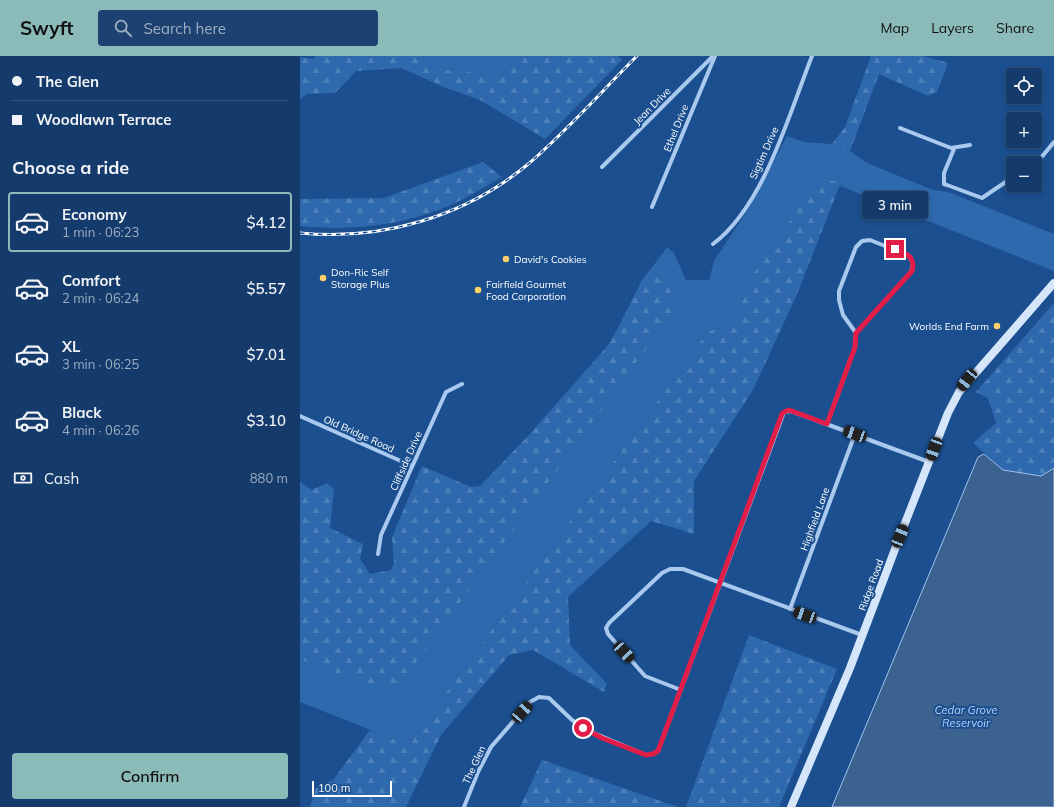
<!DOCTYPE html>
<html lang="en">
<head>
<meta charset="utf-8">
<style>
  body { margin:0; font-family:Mulish,sans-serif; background:#1d4271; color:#f1f3f6; height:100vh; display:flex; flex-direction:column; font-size:15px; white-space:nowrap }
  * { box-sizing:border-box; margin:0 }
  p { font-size:13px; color:#9dadc1 }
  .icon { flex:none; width:22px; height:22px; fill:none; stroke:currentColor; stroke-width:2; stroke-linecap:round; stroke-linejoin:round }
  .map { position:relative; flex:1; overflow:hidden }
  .sheet { display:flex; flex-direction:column; background:#143b6b; width:300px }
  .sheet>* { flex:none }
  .guide { display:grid; align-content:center; height:88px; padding:0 12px; background:#143b6b }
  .controls { position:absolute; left:706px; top:12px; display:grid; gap:8px }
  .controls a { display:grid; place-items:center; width:36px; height:36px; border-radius:4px; background:#143b6b; box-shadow:0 2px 6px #0003,0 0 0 1px #33557e; font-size:20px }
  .scale { position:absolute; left:12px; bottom:10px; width:80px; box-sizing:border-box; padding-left:4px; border:2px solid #fff; border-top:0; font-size:11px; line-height:14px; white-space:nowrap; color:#fff; -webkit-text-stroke:3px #1b4f8f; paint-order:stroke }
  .end { position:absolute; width:18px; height:18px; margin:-9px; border:5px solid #e11d48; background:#fff; box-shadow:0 0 0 2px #fff }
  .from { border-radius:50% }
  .bubble { position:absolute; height:28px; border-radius:4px; background:#143b6b; box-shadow:0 2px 6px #0003,0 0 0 1px #33557e; font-size:13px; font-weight:600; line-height:28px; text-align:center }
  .car { position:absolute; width:12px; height:24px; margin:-12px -6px; border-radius:5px; box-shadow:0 0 3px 1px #0007; background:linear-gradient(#222 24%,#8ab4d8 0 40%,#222 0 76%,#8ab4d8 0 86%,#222 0) }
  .guide b { display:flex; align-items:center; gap:14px; height:38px; font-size:15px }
  .guide b+b { border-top:1px solid #33557e }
  .guide i { width:10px; height:10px; background:#f1f3f6 }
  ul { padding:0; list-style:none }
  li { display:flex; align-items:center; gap:12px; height:60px; margin:0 8px 6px; padding:0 4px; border:2px solid transparent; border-radius:4px }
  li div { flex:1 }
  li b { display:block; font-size:15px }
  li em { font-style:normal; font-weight:600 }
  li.on { border-color:#8bbbb9 }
  li>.icon { width:36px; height:36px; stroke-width:1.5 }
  h2 { padding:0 12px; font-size:18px; line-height:48px }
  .pay { display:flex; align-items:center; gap:10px; height:44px; padding:0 12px; font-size:15px }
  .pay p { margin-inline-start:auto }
  .button { display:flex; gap:8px; margin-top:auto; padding:8px 12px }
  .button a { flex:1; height:46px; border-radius:4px; background:#8bbbb9; color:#111; font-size:16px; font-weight:600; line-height:46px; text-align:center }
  header { display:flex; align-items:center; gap:24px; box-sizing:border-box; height:56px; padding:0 20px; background:#8bbbb9; color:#111 }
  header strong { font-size:19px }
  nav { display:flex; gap:22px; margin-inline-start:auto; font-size:14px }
  .search { width:280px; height:36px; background:#1d4271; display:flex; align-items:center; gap:10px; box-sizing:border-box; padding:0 14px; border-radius:4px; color:#9dadc1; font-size:15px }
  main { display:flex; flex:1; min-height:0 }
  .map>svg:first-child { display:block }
  .grass { fill:#2e69ad }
  .forest { fill:url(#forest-firs) }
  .water { fill:#3c6290; stroke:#9cc4f0 }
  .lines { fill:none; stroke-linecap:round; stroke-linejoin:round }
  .minor { stroke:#a9c9ee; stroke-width:4 }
  .secondary { stroke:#d6e6fa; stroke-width:8 }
  .rail-casing { stroke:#fff; stroke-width:3 }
  .rail { stroke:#1b4f8f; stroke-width:1.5; stroke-dasharray:4.5; stroke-linecap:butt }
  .route { stroke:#e11d48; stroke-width:5 }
  .poi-dot { fill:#ffd166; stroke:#1b4f8f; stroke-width:1.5 }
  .labels { text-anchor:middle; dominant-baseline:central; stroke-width:4; stroke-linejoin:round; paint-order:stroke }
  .street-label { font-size:10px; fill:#fff; stroke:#1b4f8f }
  .poi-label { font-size:10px; fill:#fff; stroke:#1b4f8f; text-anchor:start }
  .water-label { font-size:11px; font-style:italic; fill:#b5d3f5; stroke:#1b4f8f }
</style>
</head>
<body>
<header>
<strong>Swyft</strong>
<div class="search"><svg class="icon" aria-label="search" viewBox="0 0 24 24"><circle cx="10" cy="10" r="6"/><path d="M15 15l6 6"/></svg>Search here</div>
<nav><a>Map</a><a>Layers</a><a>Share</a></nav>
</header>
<main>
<section class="sheet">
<div class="guide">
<b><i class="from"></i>The Glen</b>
<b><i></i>Woodlawn Terrace</b>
</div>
<h2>Choose a ride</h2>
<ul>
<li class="on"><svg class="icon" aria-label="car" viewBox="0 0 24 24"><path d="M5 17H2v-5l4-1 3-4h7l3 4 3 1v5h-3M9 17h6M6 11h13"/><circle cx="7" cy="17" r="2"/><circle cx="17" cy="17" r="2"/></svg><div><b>Economy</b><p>1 min · 06:23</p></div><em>$4.12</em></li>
<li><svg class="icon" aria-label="car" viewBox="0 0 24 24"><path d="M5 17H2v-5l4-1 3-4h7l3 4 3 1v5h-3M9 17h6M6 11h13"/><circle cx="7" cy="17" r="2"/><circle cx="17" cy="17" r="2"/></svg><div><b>Comfort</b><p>2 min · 06:24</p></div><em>$5.57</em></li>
<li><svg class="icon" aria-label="car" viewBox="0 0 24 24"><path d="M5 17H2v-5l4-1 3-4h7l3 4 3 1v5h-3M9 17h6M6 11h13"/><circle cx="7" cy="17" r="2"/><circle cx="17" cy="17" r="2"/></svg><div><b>XL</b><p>3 min · 06:25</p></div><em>$7.01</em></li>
<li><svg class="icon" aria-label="car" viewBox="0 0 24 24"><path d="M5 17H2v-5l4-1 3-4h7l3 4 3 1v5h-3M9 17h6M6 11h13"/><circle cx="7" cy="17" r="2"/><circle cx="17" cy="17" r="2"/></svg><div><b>Black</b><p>4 min · 06:26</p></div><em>$3.10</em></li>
</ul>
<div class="pay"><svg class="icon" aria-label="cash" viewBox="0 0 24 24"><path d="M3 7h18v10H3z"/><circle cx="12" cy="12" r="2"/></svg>Cash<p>880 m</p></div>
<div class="button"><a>Confirm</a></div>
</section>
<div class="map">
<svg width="754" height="751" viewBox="0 0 754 751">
  <defs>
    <pattern id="forest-firs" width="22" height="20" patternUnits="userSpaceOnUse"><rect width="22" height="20" fill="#2e69ad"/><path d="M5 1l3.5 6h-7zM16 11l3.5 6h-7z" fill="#4d80b9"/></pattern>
  </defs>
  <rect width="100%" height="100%" fill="#1b4f8f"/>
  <!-- grass -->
  <g class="grass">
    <path d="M125,0h92l-16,19 -55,-5z"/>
    <path d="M487,80l17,6 28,2 18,7 17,12 66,27 15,2 106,42v37l-214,-85 1,-3 -97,115 -13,26 -23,7 -300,414 -108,-43v-43l28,12 15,4 333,-387 -26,-18 17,-23 7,6 12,27h23l5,-19 35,-53z"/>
  </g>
  <!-- forest -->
  <g class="forest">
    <path d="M16,0h109l21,14 55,5 16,-19h101l4,4 -77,79 -65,-39 -39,-14 -39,-18 -46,3 -21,22 -28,1 -7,5v-42l13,2z"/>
    <path d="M571,0h52l25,7 -11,29 -9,4 -49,-22 -29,77 -18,-7 13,-17z"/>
    <path d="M183,106l19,15c-17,10 -34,20 -51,28 -48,21 -100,26 -151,21v-27l84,-1z"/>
    <path d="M519,123l22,3 -43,110 -45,98 -59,91v53l-43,-13 -83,76 2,48 37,39 -3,8 -71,-42 -24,5 -68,80 -35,72h-96l6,-19 17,-8 37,-50 38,15 300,-414 23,-7 13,-26 -1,-9z"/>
    <path d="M350,214l26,18 -4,26 -278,378 -66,-21 -28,-12v-177l12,8 15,-7 7,6 -4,39 33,16 -3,15 10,15 21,-4 3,-7 -2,-26 30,-71 49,21 9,-1 48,-50 82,-93 32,-63z"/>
    <path d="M754,247v165l-13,8 -38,-6 -30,-27 23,-20 -8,-25 -12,-6z"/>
    <path d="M449,579l88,34 -58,138h-93z"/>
    <path d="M242,704l136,47h-158z"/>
  </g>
  <!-- water -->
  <path class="water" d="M684,398l19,16 38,6 13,-8v339h-222l146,-350z"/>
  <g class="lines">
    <!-- minor -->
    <g class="minor">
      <path d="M600,72l51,20 19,-3"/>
      <path d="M654,93l-10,24v11l3,1 35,13 31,-21"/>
      <path d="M735,109l19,-23"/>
      <path d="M302,111l111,-111"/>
      <path d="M352,151l63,-151"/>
      <path d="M413,188c51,-38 76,-130 99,-188"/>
      <path d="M0,360l112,50"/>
      <path d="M527,368l28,-77 1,-14 -13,-18 -4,-15v-9l17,-44 6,-6 8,-1 38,15c5,5 6,12 2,18l-54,60"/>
      <path d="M78,498l3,-19 65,-143 16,-8"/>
      <path d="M490,553l65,-175"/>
      <path d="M381,634l-36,-14 -37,-42 -2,-6 3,-5 53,-50 8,-4h13l179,66"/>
      <path d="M164,751l14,-35 13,-25 39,-45 9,-5 10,1 23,22 17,11 57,24 7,-1 5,-3 126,-339 7,-1 138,51"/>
    </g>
    <!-- secondary -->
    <path class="secondary" d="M491,751l59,-139 50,-132 48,-123 11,-21 95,-109"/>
    <!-- rail casing -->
    <g class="rail-casing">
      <path id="rail" d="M0,177c81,8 164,-16 227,-68 39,-33 74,-73 110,-109"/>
    </g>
    <!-- rail -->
    <use href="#rail" class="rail"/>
  </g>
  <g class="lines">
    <!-- route -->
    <path class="route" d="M283,672l19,10 44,17 7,-1 5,-3 124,-337 2,-2 5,-2 38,14 28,-77 1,-14 56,-62c4,-14 -6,-18 -17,-22"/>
  </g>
  <!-- markers -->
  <g class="poi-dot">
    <circle cx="206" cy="203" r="4"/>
    <circle cx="23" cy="222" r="4"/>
    <circle cx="178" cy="234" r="4"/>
    <circle cx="697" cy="270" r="4"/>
  </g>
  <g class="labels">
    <!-- street labels -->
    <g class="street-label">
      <text transform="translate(352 50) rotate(-45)">Jean Drive</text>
      <text transform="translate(376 72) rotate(-68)">Ethel Drive</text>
      <text transform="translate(464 97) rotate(-66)">Sigtim Drive</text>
      <text transform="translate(59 378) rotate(24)">Old Bridge Road</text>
      <text transform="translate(106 405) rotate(-66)">Cliffside Drive</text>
      <text transform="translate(515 463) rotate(-70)">Highfield Lane</text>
      <text transform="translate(571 529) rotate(-70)">Ridge Road</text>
      <text transform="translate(174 709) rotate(-65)">The Glen</text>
    </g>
    <!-- poi labels -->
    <g class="poi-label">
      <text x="214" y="203">David's Cookies</text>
      <text x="31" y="216">Don-Ric Self<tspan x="31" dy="12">Storage Plus</tspan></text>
      <text x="186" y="228">Fairfield Gourmet<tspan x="186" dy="12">Food Corporation</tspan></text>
      <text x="689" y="270" text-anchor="end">Worlds End Farm</text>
    </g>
    <!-- water labels -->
    <g class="water-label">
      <text x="666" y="654">Cedar Grove<tspan x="666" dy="13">Reservoir</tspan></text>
    </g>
  </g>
</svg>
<div class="controls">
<a><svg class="icon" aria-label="locate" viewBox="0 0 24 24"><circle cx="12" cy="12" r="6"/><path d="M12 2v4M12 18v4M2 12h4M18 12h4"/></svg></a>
<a>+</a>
<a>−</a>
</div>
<div class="scale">100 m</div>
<i class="end from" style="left:283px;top:672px"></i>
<i class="end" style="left:595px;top:193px"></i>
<div class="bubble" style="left:562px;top:135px;width:66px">3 min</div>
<i class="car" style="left:667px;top:324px;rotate:218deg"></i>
<i class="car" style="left:555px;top:378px;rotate:290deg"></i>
<i class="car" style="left:634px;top:393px;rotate:200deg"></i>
<i class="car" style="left:600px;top:480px;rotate:22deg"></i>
<i class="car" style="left:505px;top:559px;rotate:290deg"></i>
<i class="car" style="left:324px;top:596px;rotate:137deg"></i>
<i class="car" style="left:222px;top:656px;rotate:42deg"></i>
</div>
</main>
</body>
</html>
